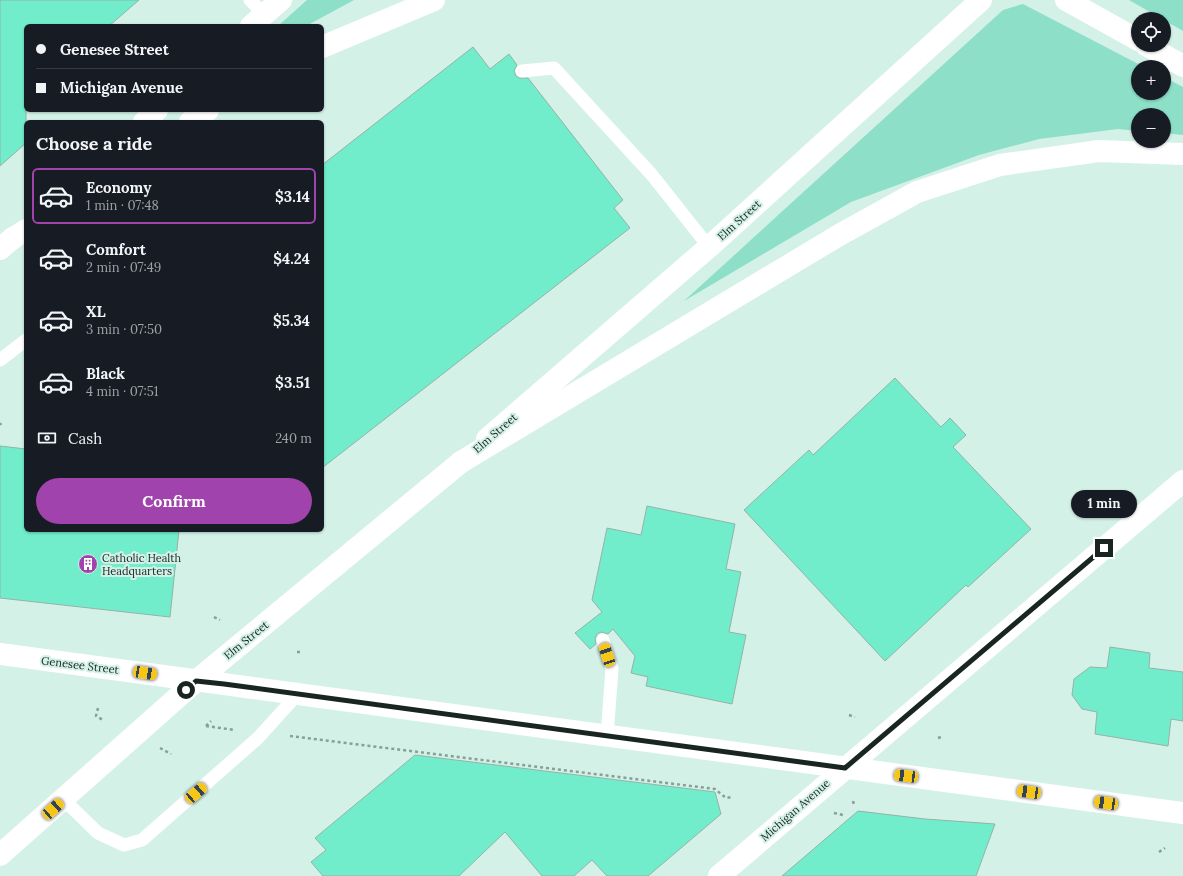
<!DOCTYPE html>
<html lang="en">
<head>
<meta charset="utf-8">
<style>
  body { margin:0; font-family:Lora,serif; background:#242831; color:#f1f3f6; height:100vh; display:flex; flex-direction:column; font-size:15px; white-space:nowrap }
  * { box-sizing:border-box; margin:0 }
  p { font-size:13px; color:#9ea1a6 }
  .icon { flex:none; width:22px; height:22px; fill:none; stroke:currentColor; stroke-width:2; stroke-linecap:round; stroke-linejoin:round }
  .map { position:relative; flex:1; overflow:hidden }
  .details { position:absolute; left:24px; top:120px; width:300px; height:412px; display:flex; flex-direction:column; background:#171b24; border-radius:6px; box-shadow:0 1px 3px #0004 }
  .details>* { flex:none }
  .hud { position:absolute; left:24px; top:24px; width:300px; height:88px; border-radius:6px; box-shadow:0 1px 3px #0004; display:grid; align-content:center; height:88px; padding:0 12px; background:#171b24 }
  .controls { position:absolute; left:1131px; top:12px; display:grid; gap:8px }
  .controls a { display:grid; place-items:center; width:40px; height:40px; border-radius:50%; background:#171b24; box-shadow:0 1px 3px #0004; font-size:20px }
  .end { position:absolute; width:18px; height:18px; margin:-9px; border:5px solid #192521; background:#fff; box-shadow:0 0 0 2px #fff }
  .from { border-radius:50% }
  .bubble { position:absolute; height:28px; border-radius:14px; background:#171b24; box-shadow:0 1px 3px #0004; font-size:13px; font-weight:700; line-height:28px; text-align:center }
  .car { position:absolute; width:12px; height:24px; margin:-12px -6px; border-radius:5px; box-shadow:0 0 3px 1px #0007; background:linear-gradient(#f5c518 24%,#345 0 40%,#f5c518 0 76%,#345 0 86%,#f5c518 0) }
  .hud b { display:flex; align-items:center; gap:14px; height:38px; font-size:15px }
  .hud b+b { border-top:1px solid #363941 }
  .hud i { width:10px; height:10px; background:#f1f3f6 }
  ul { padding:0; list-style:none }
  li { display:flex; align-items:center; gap:12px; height:56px; margin:0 8px 6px; padding:0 4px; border:2px solid transparent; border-radius:6px }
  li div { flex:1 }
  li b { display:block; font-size:15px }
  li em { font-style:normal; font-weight:700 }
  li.on { border-color:#a143ac }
  li>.icon { width:36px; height:36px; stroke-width:1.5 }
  h2 { padding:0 12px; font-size:18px; line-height:48px }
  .pay { display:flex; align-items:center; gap:10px; height:44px; padding:0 12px; font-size:15px }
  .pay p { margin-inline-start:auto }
  .button { display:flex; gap:8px; margin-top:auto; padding:8px 12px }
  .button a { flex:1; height:46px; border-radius:24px; background:#a143ac; color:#fff; font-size:16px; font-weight:700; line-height:46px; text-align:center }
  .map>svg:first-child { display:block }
  .green { fill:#8ddfc7 }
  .building { fill:#71edcc; stroke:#95b2a8 }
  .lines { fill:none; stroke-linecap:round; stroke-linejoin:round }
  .path { stroke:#889f98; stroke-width:2.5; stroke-dasharray:3 3; stroke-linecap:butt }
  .service { stroke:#fff; stroke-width:13 }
  .tertiary { stroke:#fff; stroke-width:22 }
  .secondary { stroke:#fff; stroke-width:22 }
  .primary { stroke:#fff; stroke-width:22 }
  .trunk { stroke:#fff; stroke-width:22 }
  .motorway { stroke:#fff; stroke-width:22 }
  .route { stroke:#192521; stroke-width:5 }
  .labels { text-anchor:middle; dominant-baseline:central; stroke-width:4; stroke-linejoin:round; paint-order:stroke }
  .street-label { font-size:11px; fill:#192521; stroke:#d3f1e7 }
  .poi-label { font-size:11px; fill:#192521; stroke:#d3f1e7; text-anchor:start }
</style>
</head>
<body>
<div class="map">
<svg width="1183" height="876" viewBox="0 0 1183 876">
  <rect width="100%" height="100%" fill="#d3f1e7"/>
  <!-- green -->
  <g class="green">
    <path d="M307,0h47l-48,26h-28z"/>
    <path d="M1129,0h54v31z"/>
    <path d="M1023,4l121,63h-6v26h26v-16l19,10v48l-19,-2v-18h-26v16l-20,-2 -79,10 -60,16 -128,47 -167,99 319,-291z"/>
  </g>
  <!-- building -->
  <g class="building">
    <path d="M0,0h139l-30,26h-83v117l-26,23z"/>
    <path d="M473,47l17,22 19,-15 8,11 -3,6 2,5 3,2h9l95,122 -9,8 16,20 -308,240v-303z"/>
    <path d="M895,378l46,49 9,-9 16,17 -13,12 78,82 -63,58 -2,-2 -81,76 -141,-151 65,-60 4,5z"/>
    <path d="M0,446l26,3v81h153l-9,87 -170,-19z"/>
    <path d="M647,506l88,18 -9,45 15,3 -12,60 17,3 -14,69 -86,-18 2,-9 -17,-4 4,-17 -22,-27 -5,5 -7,-2 -4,2 -2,5 1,5 -6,5 -15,-16 27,-21 -10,-12 15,-72 34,7z"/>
    <path d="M1110,647l40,6 -1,15 34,4v49l-12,-2 -3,27 -73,-12 2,-22 -15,-3 -10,-14 2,-16 16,-12 17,1z"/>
    <path d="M415,755l300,37 6,22 -73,62h-41l-15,-16 -18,16h-32l-37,-44 -46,44h-136l-12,-14 15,-12 -11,-12z"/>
    <path d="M858,811l67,8 70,5 -19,52h-194z"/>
  </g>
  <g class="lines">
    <!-- path -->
    <g class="path">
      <path d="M0,423l1,2"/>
      <path d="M214,617l6,3"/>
      <path d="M297,652h5"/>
      <path d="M98,708l-2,8 7,4"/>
      <path d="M849,715l6,2"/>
      <path d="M206,726l29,4"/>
      <path d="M206,726l5,-5"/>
      <path d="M290,736l425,53 11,9 6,-1"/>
      <path d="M938,738l3,-1"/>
      <path d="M160,748l11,6"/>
      <path d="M853,801l1,4"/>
      <path d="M834,813l9,2"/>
      <path d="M1159,852l6,-4"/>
    </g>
    <!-- service -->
    <g class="service">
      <path d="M250,0l14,14"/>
      <path d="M522,71l32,-3 98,107 57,72"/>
      <path d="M0,360l26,-20"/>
      <path d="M603,640l9,29 -5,67"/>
      <path d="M63,799l35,34 26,12 18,-5 116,-102 39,-43"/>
    </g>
    <!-- tertiary -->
    <path class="tertiary" d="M719,876l464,-395"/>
    <!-- secondary -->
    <path class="secondary" d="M0,654l1183,159"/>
    <!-- primary -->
    <g class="primary">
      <path d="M251,26l30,-26"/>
      <path d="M144,122l13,-12"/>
      <path d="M487,439l222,-192 272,-247"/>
    </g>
    <!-- trunk -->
    <g class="trunk">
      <path d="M0,249l13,-11"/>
      <path d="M0,855l196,-174 265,-219"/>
    </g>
    <!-- motorway -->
    <g class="motorway">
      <path d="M1066,0l72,40"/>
      <path d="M1146,45l37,21"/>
      <path d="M322,47l112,-47"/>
      <path d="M190,122l18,-12"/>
      <path d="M13,238l13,-8"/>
      <path d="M461,462l380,-228 76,-42 83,-27 99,-14 84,3"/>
    </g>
  </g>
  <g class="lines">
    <!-- route -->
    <path class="route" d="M186,690l10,-9 28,3 621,84 259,-220"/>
  </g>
  <!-- icons -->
  <defs>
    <g id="building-disc" transform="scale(1)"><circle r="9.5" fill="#a143ac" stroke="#d3f1e7"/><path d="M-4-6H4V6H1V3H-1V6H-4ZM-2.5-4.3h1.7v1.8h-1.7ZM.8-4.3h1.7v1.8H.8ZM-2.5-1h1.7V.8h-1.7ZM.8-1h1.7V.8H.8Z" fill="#fff"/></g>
  </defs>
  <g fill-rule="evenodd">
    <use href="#building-disc" x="88" y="564"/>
  </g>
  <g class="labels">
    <!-- street labels -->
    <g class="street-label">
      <text transform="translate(739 220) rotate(-42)">Elm Street</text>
      <text transform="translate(495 433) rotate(-41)">Elm Street</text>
      <text transform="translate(246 640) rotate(-39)">Elm Street</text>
      <text transform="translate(80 665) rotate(7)">Genesee Street</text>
      <text transform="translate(795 810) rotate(-41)">Michigan Avenue</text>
    </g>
    <!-- poi labels -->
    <g class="poi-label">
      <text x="102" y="558">Catholic Health<tspan x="102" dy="13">Headquarters</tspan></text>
    </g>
  </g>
</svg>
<div class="controls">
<a><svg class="icon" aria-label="locate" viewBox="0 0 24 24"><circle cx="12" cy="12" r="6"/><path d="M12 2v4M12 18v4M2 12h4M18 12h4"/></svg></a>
<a>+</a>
<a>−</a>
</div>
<i class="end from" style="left:186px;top:690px"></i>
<i class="end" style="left:1104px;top:548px"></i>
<div class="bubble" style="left:1071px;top:490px;width:66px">1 min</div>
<i class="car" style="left:607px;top:655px;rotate:342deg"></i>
<i class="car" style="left:145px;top:673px;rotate:99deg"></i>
<i class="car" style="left:906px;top:776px;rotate:277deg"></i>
<i class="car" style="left:1029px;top:792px;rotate:278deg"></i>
<i class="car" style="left:196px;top:793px;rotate:49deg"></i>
<i class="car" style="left:1106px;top:803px;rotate:278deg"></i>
<i class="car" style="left:53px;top:809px;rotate:48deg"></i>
<div class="hud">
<b><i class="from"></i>Genesee Street</b>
<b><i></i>Michigan Avenue</b>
</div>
<section class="details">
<h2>Choose a ride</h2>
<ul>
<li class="on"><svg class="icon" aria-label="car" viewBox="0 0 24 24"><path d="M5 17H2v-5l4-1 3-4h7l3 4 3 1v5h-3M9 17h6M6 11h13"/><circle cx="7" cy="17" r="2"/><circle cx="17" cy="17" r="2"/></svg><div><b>Economy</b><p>1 min · 07:48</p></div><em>$3.14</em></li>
<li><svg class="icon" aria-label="car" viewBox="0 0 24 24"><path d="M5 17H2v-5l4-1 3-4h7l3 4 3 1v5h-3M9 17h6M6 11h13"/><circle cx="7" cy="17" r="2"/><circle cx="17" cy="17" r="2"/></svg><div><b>Comfort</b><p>2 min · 07:49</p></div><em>$4.24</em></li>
<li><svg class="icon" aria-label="car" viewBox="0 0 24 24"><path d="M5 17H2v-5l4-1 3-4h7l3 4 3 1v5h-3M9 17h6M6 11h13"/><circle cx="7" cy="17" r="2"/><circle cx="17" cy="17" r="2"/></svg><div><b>XL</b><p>3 min · 07:50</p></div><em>$5.34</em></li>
<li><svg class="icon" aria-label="car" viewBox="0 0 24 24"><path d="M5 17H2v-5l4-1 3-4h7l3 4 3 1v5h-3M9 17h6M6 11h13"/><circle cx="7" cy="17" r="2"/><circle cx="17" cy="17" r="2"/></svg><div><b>Black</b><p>4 min · 07:51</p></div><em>$3.51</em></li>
</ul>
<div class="pay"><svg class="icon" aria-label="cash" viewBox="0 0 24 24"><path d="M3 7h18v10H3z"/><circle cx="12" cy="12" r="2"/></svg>Cash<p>240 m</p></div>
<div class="button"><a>Confirm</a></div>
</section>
</div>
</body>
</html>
